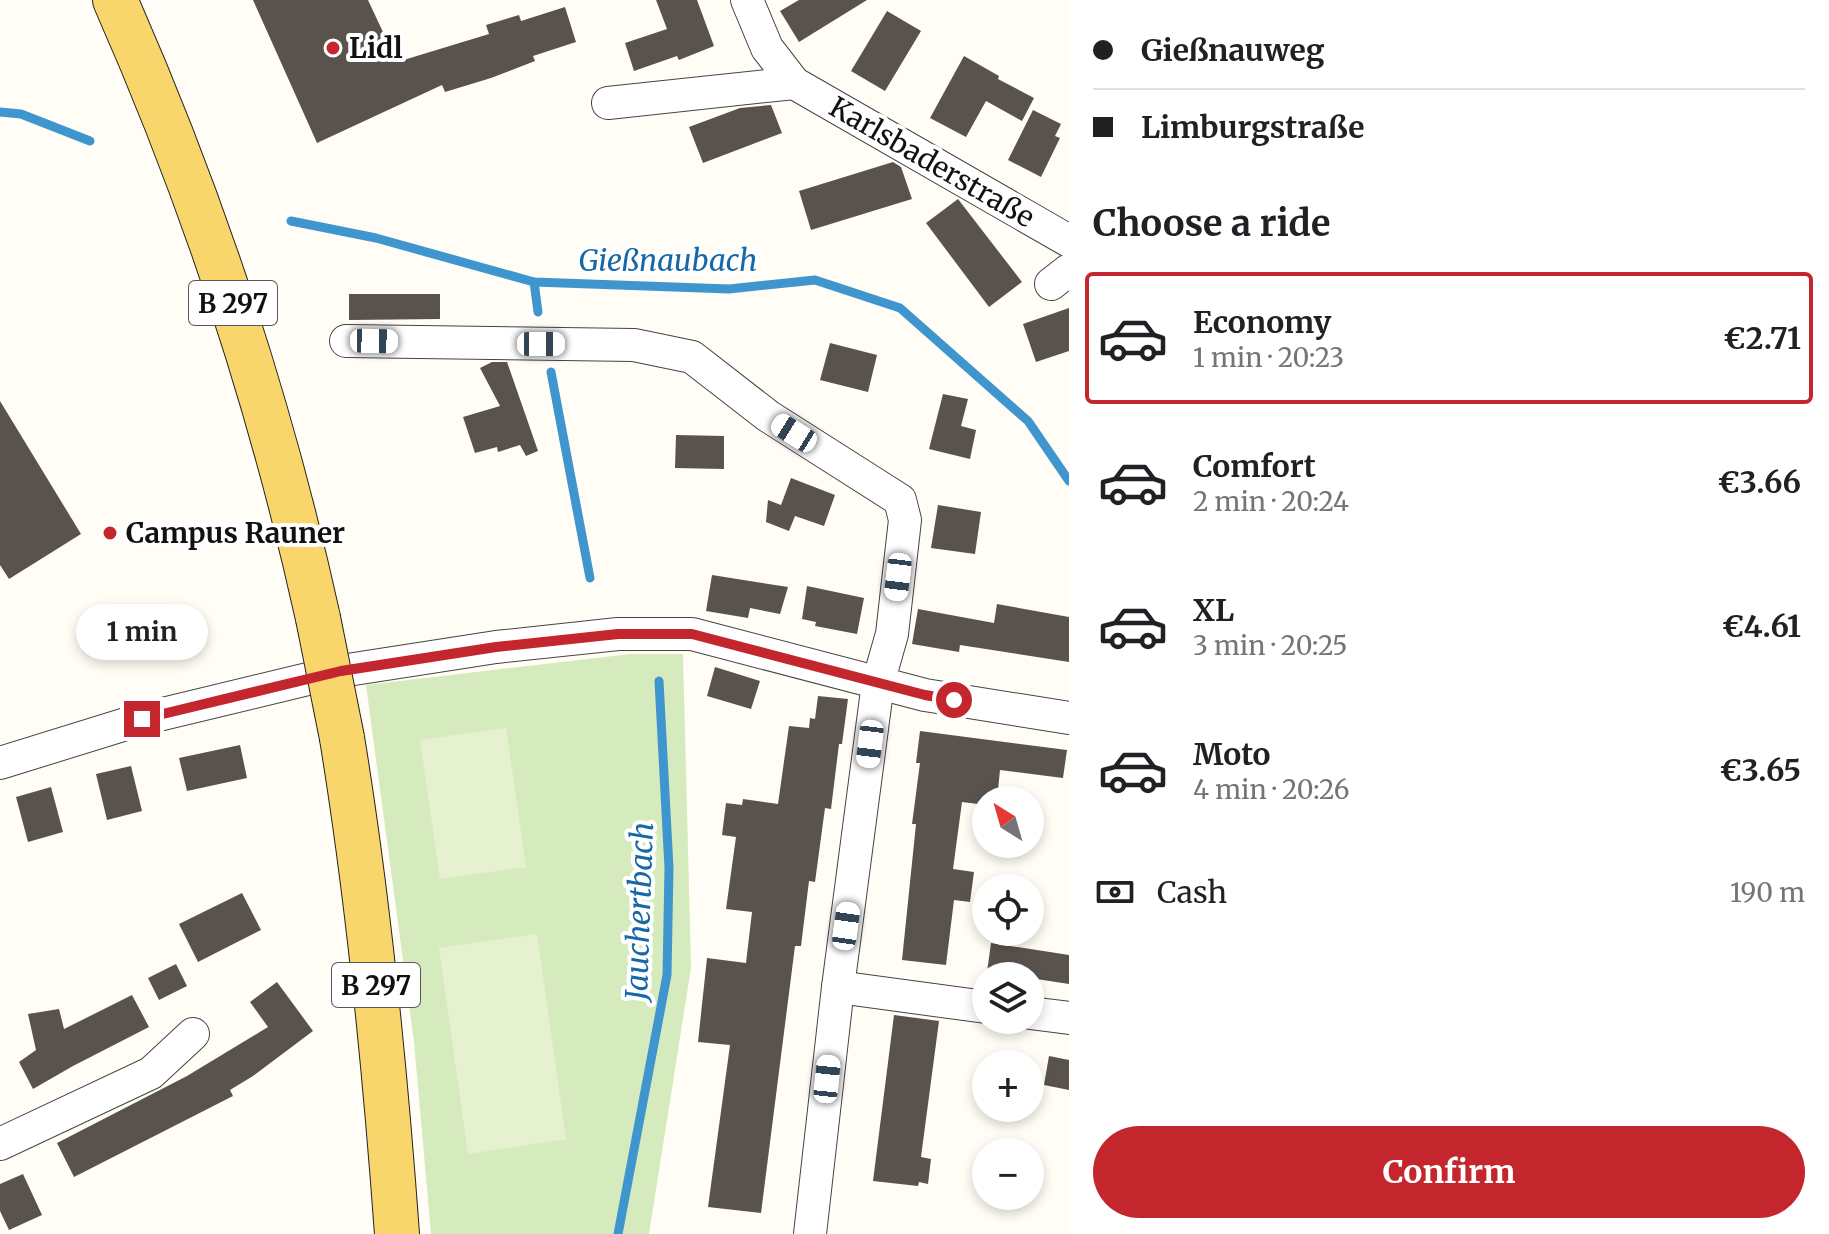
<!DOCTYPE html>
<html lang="en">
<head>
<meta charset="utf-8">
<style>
  body { margin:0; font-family:Merriweather,serif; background:#f2f2f2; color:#202124; height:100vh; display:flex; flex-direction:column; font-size:30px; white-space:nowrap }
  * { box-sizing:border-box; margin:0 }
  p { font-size:26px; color:#757577 }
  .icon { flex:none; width:44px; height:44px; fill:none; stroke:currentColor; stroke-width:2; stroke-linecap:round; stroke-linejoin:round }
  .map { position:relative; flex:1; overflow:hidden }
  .details { display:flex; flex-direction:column; background:#fff; width:760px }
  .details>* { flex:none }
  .hud { display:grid; align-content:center; height:176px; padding:0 24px; background:#fff }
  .needle { width:52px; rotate:323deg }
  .buttons { position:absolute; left:972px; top:786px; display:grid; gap:16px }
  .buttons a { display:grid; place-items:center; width:72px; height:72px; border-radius:50%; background:#fff; box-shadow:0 4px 12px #0003; font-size:40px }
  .end { position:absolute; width:36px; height:36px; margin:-18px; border:10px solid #c4262e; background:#fff; box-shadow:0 0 0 4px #fff }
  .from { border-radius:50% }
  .bubble { position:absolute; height:56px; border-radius:28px; background:#fff; box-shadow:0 4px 12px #0003; font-size:26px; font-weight:700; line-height:56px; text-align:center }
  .car { position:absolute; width:24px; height:48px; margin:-24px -12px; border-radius:10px; box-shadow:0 0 6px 2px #0007; background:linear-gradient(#fff 24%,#345 0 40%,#fff 0 76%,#345 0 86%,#fff 0) }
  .hud b { display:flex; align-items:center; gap:28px; height:76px; font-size:30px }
  .hud b+b { border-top:2px solid #e0e0e0 }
  .hud i { width:20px; height:20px; background:#202124 }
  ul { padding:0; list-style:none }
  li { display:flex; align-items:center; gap:24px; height:132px; margin:0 16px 12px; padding:0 8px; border:4px solid transparent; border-radius:8px }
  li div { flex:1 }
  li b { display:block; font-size:30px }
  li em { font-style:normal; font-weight:700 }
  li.on { border-color:#c4262e }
  li>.icon { width:72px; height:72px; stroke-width:1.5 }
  h2 { padding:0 24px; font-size:36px; line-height:96px }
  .pay { display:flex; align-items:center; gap:20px; height:88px; padding:0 24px; font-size:30px }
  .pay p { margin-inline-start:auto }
  .primary-button { display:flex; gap:16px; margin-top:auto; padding:16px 24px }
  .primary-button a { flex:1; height:92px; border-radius:48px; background:#c4262e; color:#fff; font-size:32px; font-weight:700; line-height:92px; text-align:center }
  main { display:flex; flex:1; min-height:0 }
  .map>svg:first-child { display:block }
  .green { fill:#d5ebbd }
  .pitch { fill:#e6f2cf }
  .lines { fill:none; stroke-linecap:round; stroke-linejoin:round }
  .stream { stroke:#3f96cf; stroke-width:9 }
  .building { fill:#5a524d }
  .minor-casing { stroke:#444; stroke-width:34 }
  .primary-casing { stroke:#222; stroke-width:46 }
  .minor { stroke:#fff; stroke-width:32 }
  .primary { stroke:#f9d66b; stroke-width:44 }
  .primary-bridge-casing { stroke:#222; stroke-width:46; stroke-linecap:butt }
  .primary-bridge { stroke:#f9d66b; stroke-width:44 }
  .route { stroke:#c4262e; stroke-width:10 }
  .poi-dot { fill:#c4262e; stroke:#fff; stroke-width:3 }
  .labels { text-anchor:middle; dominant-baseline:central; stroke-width:8; stroke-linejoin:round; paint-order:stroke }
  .shield { fill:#fff; stroke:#585858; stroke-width:2 }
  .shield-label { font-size:26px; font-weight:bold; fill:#111 }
  .poi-label { font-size:28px; font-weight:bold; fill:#111; stroke:#fff; text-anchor:start }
  .street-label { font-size:28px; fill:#111; stroke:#fff }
  .water-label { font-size:30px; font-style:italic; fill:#1768a6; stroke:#fff }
</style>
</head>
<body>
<main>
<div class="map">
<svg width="1069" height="1234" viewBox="0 0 1069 1234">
  <rect width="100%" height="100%" fill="#fffdf5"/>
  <!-- green -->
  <path class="green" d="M630,654h53l8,314 -42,266h-218l-17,-192 -48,-357z"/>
  <!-- pitch -->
  <g class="pitch">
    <path d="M506,728l20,139 -86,12 -20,-139z"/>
    <path d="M537,934l29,205 -98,15 -29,-206z"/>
  </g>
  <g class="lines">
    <!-- stream -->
    <g class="stream">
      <path d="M0,112l21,2 69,27"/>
      <path d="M291,221l85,17 158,44 195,7 86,-9 85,28 128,113 41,60"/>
      <path d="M534,282l4,30"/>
      <path d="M551,372l39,206"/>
      <path d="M618,1234l49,-259 2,-107 -10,-187"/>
    </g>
  </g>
  <!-- building -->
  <g class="building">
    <path d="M253,0h115l29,62 92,-28 -3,-9 33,-10 2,6 44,-14 11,35 -43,14 2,5 -44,17 -46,14 -3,-7 -125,58z"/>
    <path d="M656,0h41l17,46 -35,14 -2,-4 -43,15 -9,-28 42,-14z"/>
    <path d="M799,0h68l-68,42 -19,-31z"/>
    <path d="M887,11l34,20 -36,60 -34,-20z"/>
    <path d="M964,56l35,20 -1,3 36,19 -12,23 -36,-20 -20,36 -36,-19z"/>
    <path d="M771,105l11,28 -79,30 -14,-36 51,-19z"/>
    <path d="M1033,110l28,14 -6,12 5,2 -19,39 -33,-17z"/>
    <path d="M893,162l8,5 11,32 -101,31 -12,-39z"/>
    <path d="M958,199l64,83 -33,25 -63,-84z"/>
    <path d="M349,294h91v25l-91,1z"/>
    <path d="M1069,308v43l-33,11 -13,-38z"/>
    <path d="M830,343l47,12 -9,37 -48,-12z"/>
    <path d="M492,362h15l31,89 -12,5 -6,-11 -22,7 -1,-5 -22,6 -12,-36 37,-11 -20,-38z"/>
    <path d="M943,394l25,5 -7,27 15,4 -6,29 -41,-10z"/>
    <path d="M0,401l81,133 -72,45 -9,-14z"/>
    <path d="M676,435l48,1v33l-49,-1z"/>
    <path d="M791,478l44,17 -11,31 -29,-10 -6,15 -23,-9 2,-22 13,5z"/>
    <path d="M938,505l43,7 -6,42 -44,-6z"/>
    <path d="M712,575l76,12 -8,27 -30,-6 -2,10 -42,-7z"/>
    <path d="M807,586l57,12 -7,36 -42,-8 1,-4 -14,-3z"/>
    <path d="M997,604l72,13v45l-109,-17 -1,7 -47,-8 6,-35 76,14z"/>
    <path d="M715,667l45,14 -9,28 -44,-13z"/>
    <path d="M818,696l30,3 -6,45h-3l-8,65 -6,-1 -10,74 -6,-1 -8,65h-6l-34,267 -53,-6 22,-162 -32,-3 9,-84 39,5 6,-51 -26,-3 10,-72 -14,-2 4,-32 16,2 1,-6 35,5 11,-78 20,2 1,-10 5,1z"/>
    <path d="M920,731l147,19 -4,28 -63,-8 -3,30h-11v5l-24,-3 -9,67 21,3 -4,30 -16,-2 -8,65 -44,-5 14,-136h-4l8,-61h-4z"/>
    <path d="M240,745l7,33 -60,13 -8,-33z"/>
    <path d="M131,766l11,45 -35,9 -11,-46z"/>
    <path d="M51,787l12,45 -35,10 -12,-45z"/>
    <path d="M242,893l19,37 -63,32 -19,-38z"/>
    <path d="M991,943l78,12v29l-39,-6v-2l-43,-4z"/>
    <path d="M176,964l11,22 -28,14 -11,-22z"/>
    <path d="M277,982l36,49 -60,45 -23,14 3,6 -159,81 -17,-34 130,-67 81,-49 -18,-25z"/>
    <path d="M132,995l17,32 -76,39 -40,23 -14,-27 17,-12 -8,-36 31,-5 5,20z"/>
    <path d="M894,1015l45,6 -18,136 10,2 -3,25 -9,-2 -1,4 -45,-5z"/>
    <path d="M1049,1056l20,4v30l-25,-5z"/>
    <path d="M23,1174l19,41 -33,15 -9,-19v-27z"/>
  </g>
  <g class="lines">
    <!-- minor casing -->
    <g class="minor-casing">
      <g id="minor">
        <path d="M747,0l20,48 27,35 275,158"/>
        <path d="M608,103l186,-20"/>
        <path d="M1051,284l18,-14"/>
        <path d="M346,341l288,4 58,12 76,59 132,84 5,20 -13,114 -14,49 -40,304 -28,247"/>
        <path d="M0,763l142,-44 199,-48 155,-24 122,-13h74l233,61 144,23"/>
        <path d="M838,987l148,20"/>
        <path d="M1030,1013l39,5"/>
        <path d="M0,1144l151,-71 42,-39"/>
      </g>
    </g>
    <!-- primary casing -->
    <g class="primary-casing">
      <g id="primary">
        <path d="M115,0c88,199 156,405 203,618"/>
        <path d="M342,738c27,165 43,330 55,496"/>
      </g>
    </g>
    <!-- minor -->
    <use href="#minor" class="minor"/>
    <!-- primary -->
    <use href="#primary" class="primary"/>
    <!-- primary-bridge casing -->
    <g class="primary-bridge-casing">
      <path id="primary-bridge" d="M318,618l24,120"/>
    </g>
    <!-- primary-bridge -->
    <use href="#primary-bridge" class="primary-bridge"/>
  </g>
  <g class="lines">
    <!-- route -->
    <path class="route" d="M142,719l199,-48 155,-24 122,-13h74l233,61 29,5"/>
  </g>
  <!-- markers -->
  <g class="poi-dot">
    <circle cx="333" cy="48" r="8"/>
    <circle cx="110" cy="533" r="8"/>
  </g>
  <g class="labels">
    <!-- shield labels -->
    <g class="shield">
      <rect x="189" y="281" width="88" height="44" rx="6"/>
      <rect x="332" y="963" width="88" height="44" rx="6"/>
    </g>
    <g class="shield-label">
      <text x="233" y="303">B 297</text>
      <text x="376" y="985">B 297</text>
    </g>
    <!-- poi labels -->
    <g class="poi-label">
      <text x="349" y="48">Lidl</text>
      <text x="126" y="533">Campus Rauner</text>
    </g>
    <!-- street labels -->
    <g class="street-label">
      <text transform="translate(932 162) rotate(30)">Karlsbaderstraße</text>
    </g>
    <!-- water labels -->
    <g class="water-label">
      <text x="668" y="260">Gießnaubach</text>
      <text transform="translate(639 911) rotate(-88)">Jauchertbach</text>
    </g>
  </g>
</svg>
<div class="buttons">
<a><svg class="needle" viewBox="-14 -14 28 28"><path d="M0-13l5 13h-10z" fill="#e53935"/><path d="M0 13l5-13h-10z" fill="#757577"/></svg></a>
<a><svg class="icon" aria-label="locate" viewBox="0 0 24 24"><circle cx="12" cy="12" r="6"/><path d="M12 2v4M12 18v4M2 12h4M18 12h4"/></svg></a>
<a><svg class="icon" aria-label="layers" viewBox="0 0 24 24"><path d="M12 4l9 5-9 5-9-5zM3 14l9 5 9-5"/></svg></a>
<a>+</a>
<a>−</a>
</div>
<i class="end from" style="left:954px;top:700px"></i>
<i class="end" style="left:142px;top:719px"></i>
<div class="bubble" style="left:76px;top:604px;width:132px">1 min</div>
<i class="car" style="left:374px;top:341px;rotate:91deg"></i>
<i class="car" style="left:541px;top:344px;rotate:90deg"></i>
<i class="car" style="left:794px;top:433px;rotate:302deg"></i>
<i class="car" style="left:898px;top:577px;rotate:187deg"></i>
<i class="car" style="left:870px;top:744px;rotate:187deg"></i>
<i class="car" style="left:846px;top:926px;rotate:8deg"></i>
<i class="car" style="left:827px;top:1079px;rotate:6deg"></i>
</div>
<section class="details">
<div class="hud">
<b><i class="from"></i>Gießnauweg</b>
<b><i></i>Limburgstraße</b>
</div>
<h2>Choose a ride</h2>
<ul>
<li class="on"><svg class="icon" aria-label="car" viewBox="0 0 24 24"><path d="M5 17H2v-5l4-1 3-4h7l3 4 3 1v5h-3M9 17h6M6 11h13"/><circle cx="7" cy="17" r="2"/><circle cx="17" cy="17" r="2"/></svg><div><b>Economy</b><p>1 min · 20:23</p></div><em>€2.71</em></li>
<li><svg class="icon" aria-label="car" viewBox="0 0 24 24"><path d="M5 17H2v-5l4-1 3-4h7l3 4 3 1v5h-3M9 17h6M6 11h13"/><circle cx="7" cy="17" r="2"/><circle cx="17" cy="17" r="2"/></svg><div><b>Comfort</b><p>2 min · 20:24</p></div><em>€3.66</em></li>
<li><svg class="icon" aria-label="car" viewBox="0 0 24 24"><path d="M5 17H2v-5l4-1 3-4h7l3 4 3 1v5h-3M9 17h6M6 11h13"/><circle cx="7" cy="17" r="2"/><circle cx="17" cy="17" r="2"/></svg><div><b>XL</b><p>3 min · 20:25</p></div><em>€4.61</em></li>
<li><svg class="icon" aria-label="car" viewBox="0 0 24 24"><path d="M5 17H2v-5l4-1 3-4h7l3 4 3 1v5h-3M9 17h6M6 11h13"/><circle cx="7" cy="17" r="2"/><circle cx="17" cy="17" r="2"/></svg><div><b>Moto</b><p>4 min · 20:26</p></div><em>€3.65</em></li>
</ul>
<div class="pay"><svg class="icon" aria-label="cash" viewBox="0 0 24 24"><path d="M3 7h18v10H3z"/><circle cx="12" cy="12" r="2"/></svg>Cash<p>190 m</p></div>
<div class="primary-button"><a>Confirm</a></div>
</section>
</main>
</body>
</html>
